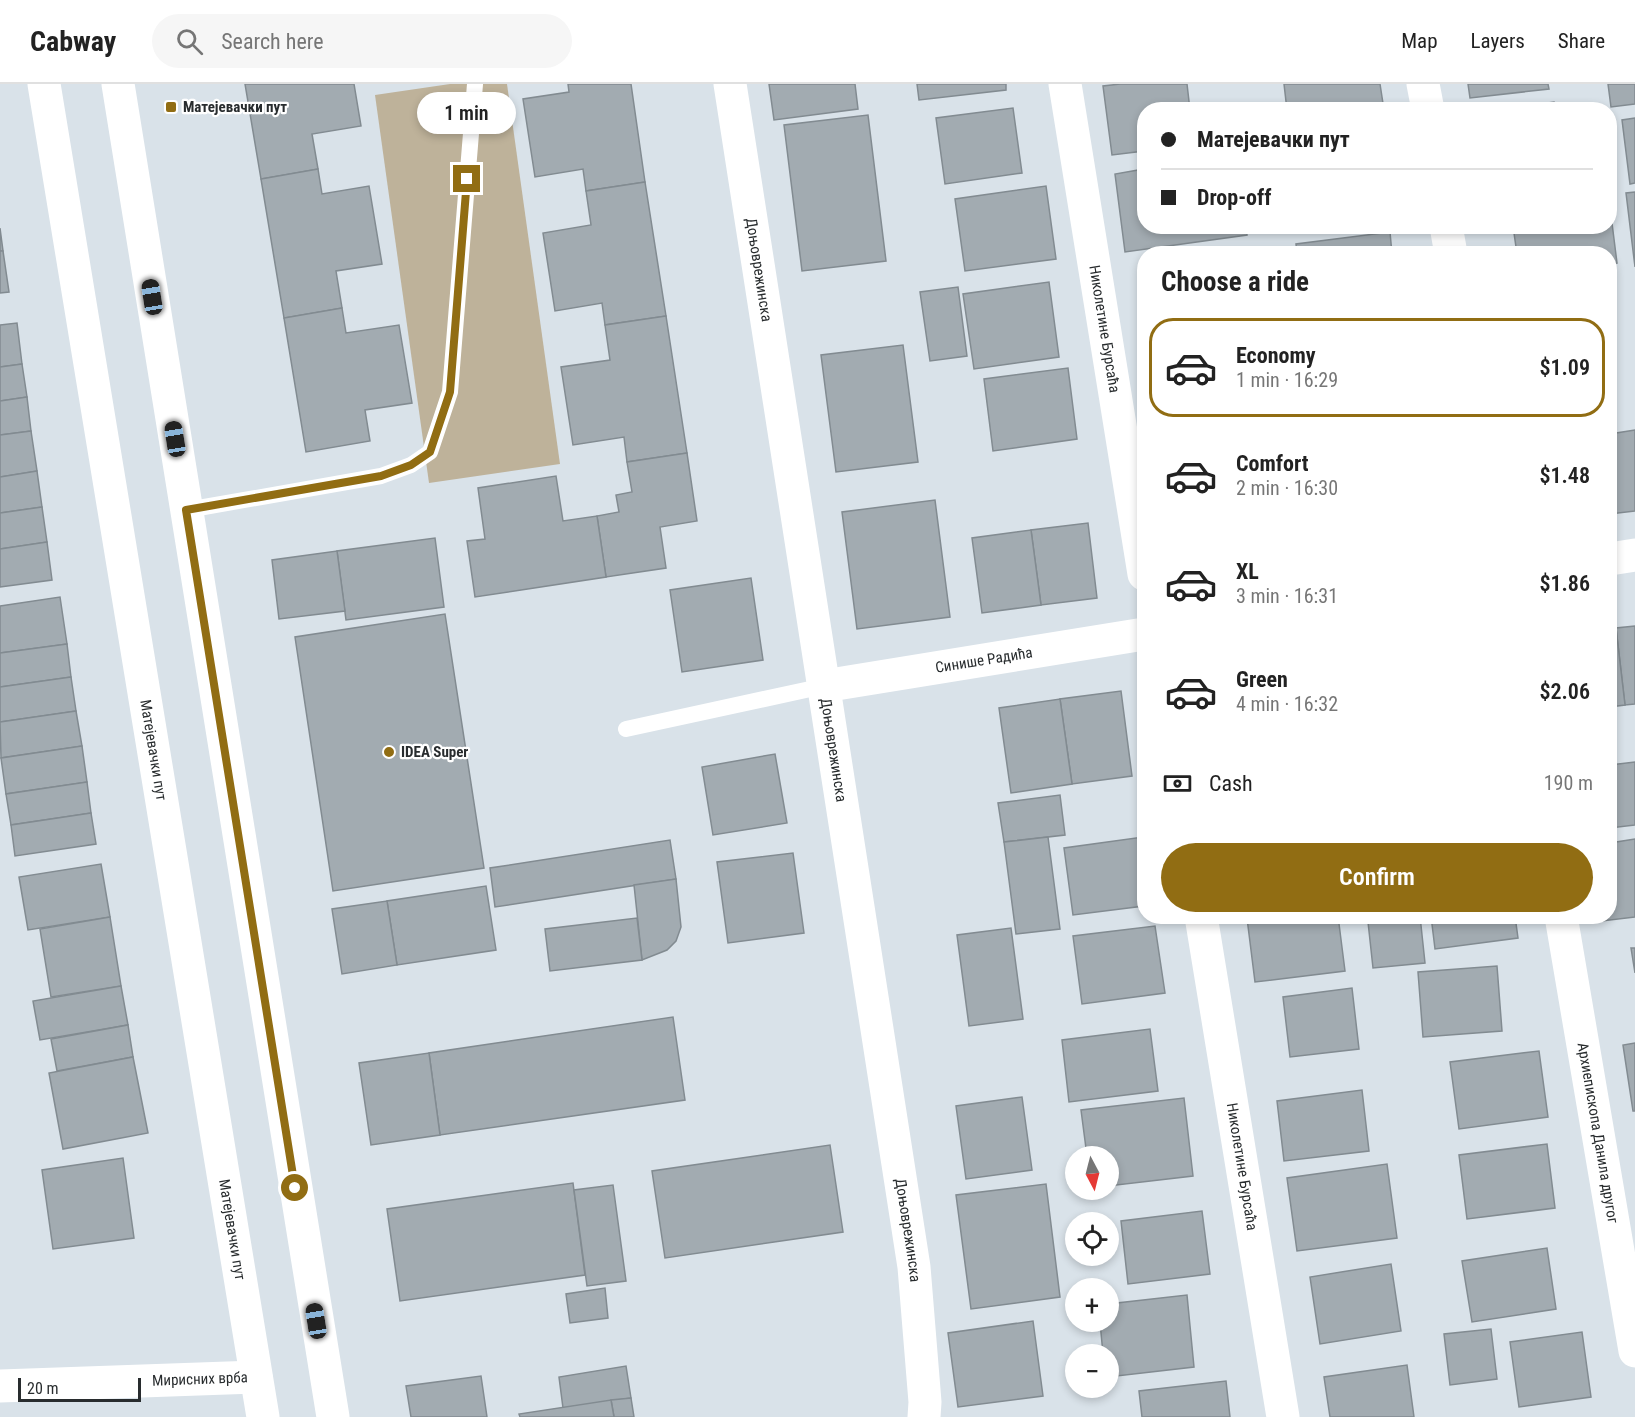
<!DOCTYPE html>
<html lang="en">
<head>
<meta charset="utf-8">
<style>
  body { margin:0; font-family:"Roboto Condensed",sans-serif; background:#f6f6f6; color:#222; height:100vh; display:flex; flex-direction:column; font-size:22px; white-space:nowrap }
  * { box-sizing:border-box; margin:0 }
  p { font-size:20px; color:#767676 }
  .icon { flex:none; width:33px; height:33px; fill:none; stroke:currentColor; stroke-width:2; stroke-linecap:round; stroke-linejoin:round }
  .map { position:relative; flex:1; overflow:hidden }
  .details { position:absolute; left:1137px; top:162px; width:480px; height:678px; display:flex; flex-direction:column; background:#fff; border-radius:24px; box-shadow:0 3px 9px #0003 }
  .details>* { flex:none }
  .banner { position:absolute; left:1137px; top:18px; width:480px; height:132px; border-radius:24px; box-shadow:0 3px 9px #0003; display:grid; align-content:center; height:132px; padding:0 24px; background:#fff }
  .needle { width:39px; rotate:173deg }
  .fabs { position:absolute; left:1065px; top:1062px; display:grid; gap:12px }
  .fabs a { display:grid; place-items:center; width:54px; height:54px; border-radius:50%; background:#fff; box-shadow:0 3px 9px #0003; font-size:30px }
  .scale { position:absolute; left:18px; bottom:15px; width:123px; box-sizing:border-box; padding-left:6px; border:3px solid #282c2e; border-top:0; font-size:16px; line-height:21px; white-space:nowrap; color:#282c2e; -webkit-text-stroke:4px #fff; paint-order:stroke }
  .end { position:absolute; width:27px; height:27px; margin:-14px; border:8px solid #916d13; background:#fff; box-shadow:0 0 0 3px #fff }
  .from { border-radius:50% }
  .bubble { position:absolute; height:42px; border-radius:21px; background:#fff; box-shadow:0 3px 9px #0003; font-size:20px; font-weight:600; line-height:42px; text-align:center }
  .car { position:absolute; width:18px; height:36px; margin:-18px -9px; border-radius:8px; box-shadow:0 0 4px 2px #0007; background:linear-gradient(#222 24%,#8ab4d8 0 40%,#222 0 76%,#8ab4d8 0 86%,#222 0) }
  .banner b { display:flex; align-items:center; gap:21px; height:57px; font-size:22px }
  .banner b+b { border-top:2px solid #e0e0e0 }
  .banner i { width:15px; height:15px; background:#222 }
  ul { padding:0; list-style:none }
  li { display:flex; align-items:center; gap:18px; height:99px; margin:0 12px 9px; padding:0 12px; border:3px solid transparent; border-radius:24px }
  li div { flex:1 }
  li b { display:block; font-size:22px }
  li em { font-style:normal; font-weight:600 }
  li.active { border-color:#916d13 }
  li>.icon { width:54px; height:54px; stroke-width:1.5 }
  h2 { padding:0 24px; font-size:27px; line-height:72px }
  .pay { display:flex; align-items:center; gap:15px; height:66px; padding:0 24px; font-size:22px }
  .pay p { margin-inline-start:auto }
  .button { display:flex; gap:12px; margin-top:auto; padding:12px 24px }
  .button a { flex:1; height:69px; border-radius:36px; background:#916d13; color:#fff; font-size:24px; font-weight:600; line-height:69px; text-align:center }
  header { display:flex; align-items:center; gap:36px; box-sizing:border-box; height:84px; padding:0 30px; background:#fff; border-bottom:2px solid #e0e0e0 }
  header strong { font-size:28px }
  nav { display:flex; gap:33px; margin-inline-start:auto; font-size:21px }
  .search { width:420px; height:54px; background:#f6f6f6; display:flex; align-items:center; gap:15px; box-sizing:border-box; padding:0 21px; border-radius:33px; color:#767676; font-size:22px }
  .map>svg:first-child { display:block }
  .green { fill:#beb29a }
  .building { fill:#a2abb1; stroke:#828b91; stroke-width:1.5 }
  .lines { fill:none; stroke-linecap:round; stroke-linejoin:round }
  .lane { stroke:#fff; stroke-width:16 }
  .street { stroke:#fff; stroke-width:33 }
  .secondary { stroke:#fff; stroke-width:33 }
  .route { stroke:#916d13; stroke-width:8 }
  .poi-dot { fill:#916d13; stroke:#fff; stroke-width:2 }
  .labels { text-anchor:middle; dominant-baseline:central; stroke-width:4.5; stroke-linejoin:round; paint-order:stroke }
  .poi-label { font-size:15px; font-weight:bold; fill:#282c2e; stroke:#fff; text-anchor:start }
  .street-label { font-size:15px; fill:#282c2e; stroke:#fff }
</style>
</head>
<body>
<header>
<strong>Cabway</strong>
<div class="search"><svg class="icon" aria-label="search" viewBox="0 0 24 24"><circle cx="10" cy="10" r="6"/><path d="M15 15l6 6"/></svg>Search here</div>
<nav><a>Map</a><a>Layers</a><a>Share</a></nav>
</header>
<div class="map">
<svg width="1635" height="1333" viewBox="0 0 1635 1333">
  <rect width="100%" height="100%" fill="#d9e2e9"/>
  <!-- green -->
  <path class="green" d="M450,0h57l53,380 -131,19 -54,-388z"/>
  <!-- building -->
  <g class="building">
    <path d="M245,0h109l7,42 -49,8 6,35 -57,10z"/>
    <path d="M568,0h63l14,98 -59,9 -3,-22 -48,8 -12,-78 46,-7z"/>
    <path d="M769,0h86l3,25 -84,11z"/>
    <path d="M917,0h89v6l-87,10z"/>
    <path d="M1120,0h67l3,26h-46v41l-32,4 -9,-69z"/>
    <path d="M1284,0h96l4,26h-97z"/>
    <path d="M1468,0h80l1,5 -79,9z"/>
    <path d="M1608,0h27v20l-24,3z"/>
    <path d="M1554,18l1,8h-56z"/>
    <path d="M1013,24l9,65 -77,11 -9,-66z"/>
    <path d="M868,31l18,146 -84,10 -18,-146z"/>
    <path d="M1635,34v65l-5,1 -8,-64z"/>
    <path d="M318,85l4,25 47,-8 13,78 -46,7 6,37 -58,10 -23,-139z"/>
    <path d="M1144,85v57h102l1,9 -122,17 -10,-78z"/>
    <path d="M645,98l21,134 -61,9 -3,-22 -47,8 -12,-78 48,-8 -5,-34z"/>
    <path d="M1046,102l10,73 -91,12 -10,-72z"/>
    <path d="M1635,108v75l-9,-74z"/>
    <path d="M1610,123l7,56 -7,1v-10h-93l-4,-28h97z"/>
    <path d="M0,144l3,23h-3z"/>
    <path d="M1390,148l2,22h-95l-1,-10z"/>
    <path d="M0,167h3l6,41 -9,1z"/>
    <path d="M1049,198l10,75 -85,12 -11,-75z"/>
    <path d="M958,203l9,69 -37,5 -10,-69z"/>
    <path d="M342,224l4,25 53,-8 13,78 -47,7 5,31 -64,11 -22,-134z"/>
    <path d="M666,232l21,137 -60,9 -3,-25 -51,8 -12,-78 49,-7 -5,-35z"/>
    <path d="M17,239l5,41 -22,3v-42z"/>
    <path d="M903,261l15,117 -82,10 -15,-117z"/>
    <path d="M22,280l5,33 -27,4v-34z"/>
    <path d="M1068,284l9,71 -84,12 -9,-72z"/>
    <path d="M27,313l4,34 -31,4v-34z"/>
    <path d="M1635,346v81l-25,3v-80z"/>
    <path d="M31,347l6,40 -37,6v-42z"/>
    <path d="M687,369l10,68 -37,6 6,41 -60,9 -9,-61 22,-4 -3,-17 16,-3 -5,-30z"/>
    <path d="M37,387l5,36 -42,6v-36z"/>
    <path d="M556,392l7,45 34,-5 9,61 -131,20 -8,-56 18,-2 -7,-51z"/>
    <path d="M935,416l15,117 -93,12 -15,-117z"/>
    <path d="M42,423l5,35 -47,7v-36z"/>
    <path d="M1088,439l9,75 -56,7 -10,-75z"/>
    <path d="M1031,446l10,75 -59,8 -10,-75z"/>
    <path d="M435,454l9,69 -98,13 -9,-69z"/>
    <path d="M47,458l5,38 -52,7v-38z"/>
    <path d="M337,467l8,60 -66,8 -7,-59z"/>
    <path d="M751,494l12,82 -81,12 -12,-82z"/>
    <path d="M60,513l7,47 -67,9v-47z"/>
    <path d="M445,530l39,254 -151,23 -38,-254z"/>
    <path d="M1635,542v78l-10,1 -9,-77z"/>
    <path d="M1616,544l9,77 -15,2v-78z"/>
    <path d="M67,560l4,33 -71,10v-34z"/>
    <path d="M71,593l5,34 -76,11v-35z"/>
    <path d="M1121,607l11,85 -60,8 -12,-85z"/>
    <path d="M1060,615l12,85 -61,9 -12,-85z"/>
    <path d="M76,627l6,35 -81,12 -1,-36z"/>
    <path d="M82,662l5,36 -81,12 -5,-36z"/>
    <path d="M775,670l12,69 -74,12 -11,-68z"/>
    <path d="M1635,678v63l-25,3v-63z"/>
    <path d="M87,698l4,31 -80,12 -5,-31z"/>
    <path d="M1060,711l5,40 -61,7 -6,-39z"/>
    <path d="M91,729l5,31 -81,12 -4,-31z"/>
    <path d="M1048,753l12,92 -44,5 -12,-92z"/>
    <path d="M1143,753l1,69 -71,9 -9,-67z"/>
    <path d="M1635,755v78l-33,4v-5h8v-73z"/>
    <path d="M670,756l6,39 -181,28 -5,-39z"/>
    <path d="M793,769l11,80 -76,10 -11,-81z"/>
    <path d="M101,780l9,53 -82,13 -9,-53z"/>
    <path d="M676,795l5,48 -5,14 -9,9 -25,10 -8,-75z"/>
    <path d="M486,802l10,64 -99,15 -10,-64z"/>
    <path d="M387,817l10,64 -55,9 -10,-65z"/>
    <path d="M1257,832h81l7,55 -90,11 -8,-64z"/>
    <path d="M1420,832l5,47 -52,5 -5,-46z"/>
    <path d="M1431,832h84l3,22 -83,11z"/>
    <path d="M110,833l11,69 -70,11 -11,-68z"/>
    <path d="M637,834l5,42 -92,11 -5,-42z"/>
    <path d="M1155,842l10,67 -83,11 -9,-68z"/>
    <path d="M1011,844l12,91 -54,7 -12,-91z"/>
    <path d="M1631,864h4v25z"/>
    <path d="M1497,882l5,65 -79,6 -5,-65z"/>
    <path d="M121,902l7,39 -88,15 -7,-39z"/>
    <path d="M1352,904l7,61 -69,8 -7,-60z"/>
    <path d="M673,933l12,83 -245,35 -11,-82z"/>
    <path d="M128,941l5,32 -76,14 -6,-32z"/>
    <path d="M1150,945l8,62 -89,11 -7,-62z"/>
    <path d="M1635,959v68h-2l-10,-66z"/>
    <path d="M1539,967l9,66 -89,12 -9,-67z"/>
    <path d="M429,969l11,82 -69,10 -12,-82z"/>
    <path d="M133,973l15,76 -85,16 -14,-76z"/>
    <path d="M1362,1006l7,61 -85,10 -7,-60z"/>
    <path d="M1022,1013l10,73 -66,9 -10,-73z"/>
    <path d="M1184,1014l9,78 -85,10v-30h-21l-6,-46z"/>
    <path d="M1547,1060l8,64 -88,11 -8,-64z"/>
    <path d="M830,1061l13,87 -178,26 -13,-87z"/>
    <path d="M123,1074l11,80 -81,11 -11,-79z"/>
    <path d="M1387,1080l10,74 -100,13 -10,-73z"/>
    <path d="M573,1099l12,92 -185,26 -13,-92z"/>
    <path d="M1046,1100l14,113 -89,12 -15,-114z"/>
    <path d="M613,1101l13,96 -39,5 -13,-96z"/>
    <path d="M1202,1127l8,63 -82,10 -7,-63z"/>
    <path d="M1547,1164l9,61 -84,13 -10,-61z"/>
    <path d="M1391,1180l10,67 -81,13 -10,-67z"/>
    <path d="M605,1204l3,30 -38,5 -4,-29z"/>
    <path d="M1187,1211l7,72 -86,10v-23h-5l-3,-32h8v-18z"/>
    <path d="M1033,1237l10,75 -85,11 -10,-74z"/>
    <path d="M1491,1245l6,50 -47,6 -6,-51z"/>
    <path d="M1582,1248l9,65 -72,10 -9,-65z"/>
    <path d="M1407,1281l7,52h-84l-6,-40z"/>
    <path d="M626,1282l5,32 -68,10 -4,-31z"/>
    <path d="M481,1292l6,41h-76l-5,-31z"/>
    <path d="M1226,1297l4,36h-88l-3,-26z"/>
    <path d="M631,1314l3,19h-20l-3,-17z"/>
    <path d="M611,1316l3,17h-94l-1,-3z"/>
  </g>
  <g class="lines">
    <!-- lane -->
    <g class="lane">
      <path d="M187,426l194,-34 30,-11 19,-13 20,-60 25,-308"/>
      <path d="M626,645l198,-43"/>
    </g>
    <!-- street -->
    <g class="street">
      <path id="s1" d="M730,0l184,1183 11,135 -1,15"/>
      <path id="s2" d="M1065,0l79,490"/>
      <path d="M1423,0l5,26"/>
      <path d="M1446,142l5,28"/>
      <path d="M1610,475l25,-4"/>
      <path id="s3" d="M824,602l320,-52"/>
      <path id="s4" d="M1201,832l82,501"/>
      <path id="s5" d="M1561,832l74,435"/>
      <path id="s6" d="M0,1302l256,-9"/>
    </g>
    <!-- secondary -->
    <g class="secondary">
      <path id="s7" d="M44,0l219,1333"/>
      <path d="M118,0l215,1333"/>
    </g>
  </g>
  <g class="lines">
    <!-- route -->
    <path class="route" d="M295,1104l-109,-678 195,-34 30,-11 19,-13 20,-60 17,-213"/>
  </g>
  <!-- markers -->
  <g class="poi-dot">
    <rect x="165" y="17" width="12" height="12" rx="3"/>
    <circle cx="389" cy="668" r="6"/>
  </g>
  <g class="labels">
    <!-- poi labels -->
    <g class="poi-label">
      <text x="183" y="23">Матејевачки пут</text>
      <text x="401" y="668">IDEA Super</text>
    </g>
    <!-- street labels -->
    <g class="street-label">
      <text stroke="none"><textPath href="#s1" startOffset="188">Доњоврежинска</textPath></text>
      <text stroke="none"><textPath href="#s2" startOffset="248">Николетине Бурсаћа</textPath></text>
      <text stroke="none"><textPath href="#s3" startOffset="162">Синише Радића</textPath></text>
      <text stroke="none"><textPath href="#s1" startOffset="674">Доњоврежинска</textPath></text>
      <text stroke="none"><textPath href="#s7" startOffset="675">Матејевачки пут</textPath></text>
      <text stroke="none"><textPath href="#s5" startOffset="220">Архиепископа Данила другог</textPath></text>
      <text stroke="none"><textPath href="#s4" startOffset="254">Николетине Бурсаћа</textPath></text>
      <text stroke="none"><textPath href="#s7" startOffset="1161">Матејевачки пут</textPath></text>
      <text stroke="none"><textPath href="#s1" startOffset="1160">Доњоврежинска</textPath></text>
      <text stroke="none"><textPath href="#s6" startOffset="200">Мирисних врба</textPath></text>
    </g>
  </g>
</svg>
<div class="fabs">
<a><svg class="needle" viewBox="-14 -14 28 28"><path d="M0-13l5 13h-10z" fill="#e53935"/><path d="M0 13l5-13h-10z" fill="#767676"/></svg></a>
<a><svg class="icon" aria-label="locate" viewBox="0 0 24 24"><circle cx="12" cy="12" r="6"/><path d="M12 2v4M12 18v4M2 12h4M18 12h4"/></svg></a>
<a>+</a>
<a>−</a>
</div>
<div class="scale">20 m</div>
<i class="end from" style="left:295px;top:1104px"></i>
<i class="end" style="left:467px;top:95px"></i>
<div class="bubble" style="left:417px;top:8px;width:99px">1 min</div>
<i class="car" style="left:152px;top:213px;rotate:351deg"></i>
<i class="car" style="left:175px;top:355px;rotate:351deg"></i>
<i class="car" style="left:316px;top:1237px;rotate:351deg"></i>
<div class="banner">
<b><i class="from"></i>Матејевачки пут</b>
<b><i></i>Drop-off</b>
</div>
<section class="details">
<h2>Choose a ride</h2>
<ul>
<li class="active"><svg class="icon" aria-label="car" viewBox="0 0 24 24"><path d="M5 17H2v-5l4-1 3-4h7l3 4 3 1v5h-3M9 17h6M6 11h13"/><circle cx="7" cy="17" r="2"/><circle cx="17" cy="17" r="2"/></svg><div><b>Economy</b><p>1 min · 16:29</p></div><em>$1.09</em></li>
<li><svg class="icon" aria-label="car" viewBox="0 0 24 24"><path d="M5 17H2v-5l4-1 3-4h7l3 4 3 1v5h-3M9 17h6M6 11h13"/><circle cx="7" cy="17" r="2"/><circle cx="17" cy="17" r="2"/></svg><div><b>Comfort</b><p>2 min · 16:30</p></div><em>$1.48</em></li>
<li><svg class="icon" aria-label="car" viewBox="0 0 24 24"><path d="M5 17H2v-5l4-1 3-4h7l3 4 3 1v5h-3M9 17h6M6 11h13"/><circle cx="7" cy="17" r="2"/><circle cx="17" cy="17" r="2"/></svg><div><b>XL</b><p>3 min · 16:31</p></div><em>$1.86</em></li>
<li><svg class="icon" aria-label="car" viewBox="0 0 24 24"><path d="M5 17H2v-5l4-1 3-4h7l3 4 3 1v5h-3M9 17h6M6 11h13"/><circle cx="7" cy="17" r="2"/><circle cx="17" cy="17" r="2"/></svg><div><b>Green</b><p>4 min · 16:32</p></div><em>$2.06</em></li>
</ul>
<div class="pay"><svg class="icon" aria-label="cash" viewBox="0 0 24 24"><path d="M3 7h18v10H3z"/><circle cx="12" cy="12" r="2"/></svg>Cash<p>190 m</p></div>
<div class="button"><a>Confirm</a></div>
</section>
</div>
</body>
</html>
